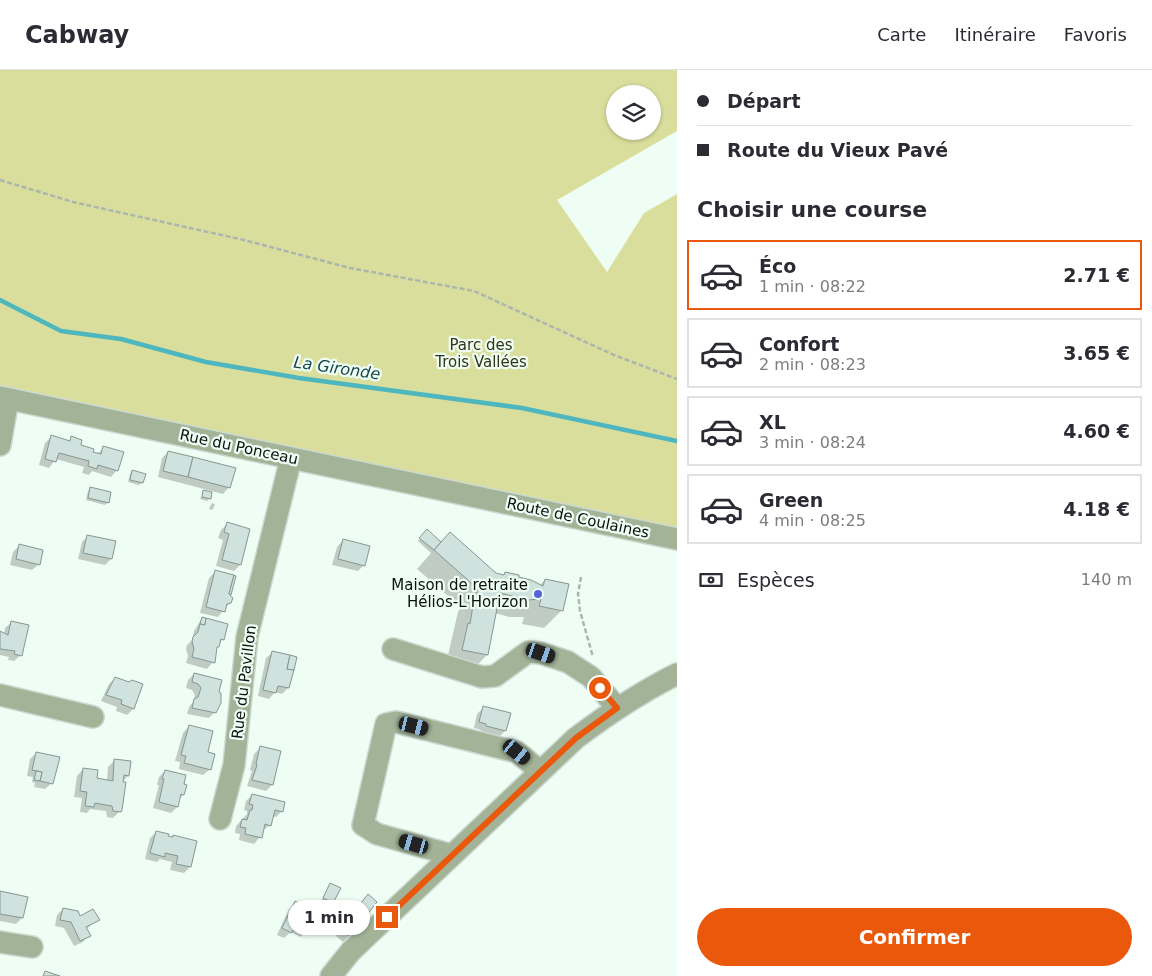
<!DOCTYPE html>
<html lang="fr">
<head>
<meta charset="utf-8">
<style>
  body { margin:0; font-family:"DejaVu Sans",sans-serif; background:#f2f2f3; color:#2b2b33; height:100vh; display:flex; flex-direction:column; font-size:19px; white-space:nowrap }
  * { box-sizing:border-box; margin:0 }
  p { font-size:16px; color:#7c7c81 }
  .icon { flex:none; width:28px; height:28px; fill:none; stroke:currentColor; stroke-width:2; stroke-linecap:round; stroke-linejoin:round }
  .map { position:relative; flex:1; overflow:hidden }
  .drawer { display:flex; flex-direction:column; background:#fff; width:475px }
  .drawer>* { flex:none }
  .hud { display:grid; align-content:center; height:110px; padding:0 20px; background:#fff }
  .fabs { position:absolute; left:606px; top:15px; display:grid; gap:10px }
  .fabs a { display:grid; place-items:center; width:55px; height:55px; border-radius:50%; background:#fff; box-shadow:0 1px 4px #0004; font-size:25px }
  .end { position:absolute; width:22px; height:22px; margin:-11px; border:6px solid #ea580c; background:#fff; box-shadow:0 0 0 2px #fff }
  .from { border-radius:50% }
  .bubble { position:absolute; height:35px; border-radius:18px; background:#fff; box-shadow:0 1px 4px #0004; font-size:16px; font-weight:800; line-height:35px; text-align:center }
  .car { position:absolute; width:15px; height:30px; margin:-15px -8px; border-radius:6px; box-shadow:0 0 4px 1px #0007; background:linear-gradient(#222 24%,#8ab4d8 0 40%,#222 0 76%,#8ab4d8 0 86%,#222 0) }
  .hud b { display:flex; align-items:center; gap:18px; height:48px; font-size:19px }
  .hud b+b { border-top:1px solid #e1e1e2 }
  .hud i { width:12px; height:12px; background:#2b2b33 }
  ul { padding:0; list-style:none }
  li { display:flex; align-items:center; gap:15px; height:70px; margin:0 10px 8px; padding:0 10px; border:2px solid #e1e1e2; border-radius:0px }
  li div { flex:1 }
  li b { display:block; font-size:19px }
  li em { font-style:normal; font-weight:800 }
  li.selected { border-color:#ea580c }
  li>.icon { width:45px; height:45px; stroke-width:1.5 }
  h2 { padding:0 20px; font-size:22px; line-height:60px }
  .pay { display:flex; align-items:center; gap:12px; height:55px; padding:0 20px; font-size:19px }
  .pay p { margin-inline-start:auto }
  .button { display:flex; gap:10px; margin-top:auto; padding:10px 20px }
  .button a { flex:1; height:58px; border-radius:30px; background:#ea580c; color:#fff; font-size:20px; font-weight:800; line-height:58px; text-align:center }
  header { display:flex; align-items:center; gap:30px; box-sizing:border-box; height:70px; padding:0 25px; background:#fff; border-bottom:1px solid #e1e1e2 }
  header strong { font-size:24px }
  nav { display:flex; gap:28px; margin-inline-start:auto; font-size:18px }
  main { display:flex; flex:1; min-height:0 }
  .map>svg:first-child { display:block }
  .green { fill:#dade9c; fill-rule:evenodd }
  .shadow { fill:#0003 }
  .lines { fill:none; stroke-linecap:round; stroke-linejoin:round }
  .stream { stroke:#4db6bf; stroke-width:4.5 }
  .building { fill:#cfe2dd; stroke:#859793 }
  .minor-casing { stroke:#cbd8cf; stroke-width:24 }
  .path { stroke:#aab6ae; stroke-width:2.5; stroke-dasharray:5 2.5; stroke-linecap:butt }
  .minor { stroke:#a2b398; stroke-width:21 }
  .route { stroke:#ea580c; stroke-width:6 }
  .poi-dot { fill:#5364da; stroke:#effef4; stroke-width:2 }
  .labels { text-anchor:middle; dominant-baseline:central; stroke-width:4.5; stroke-linejoin:round; paint-order:stroke }
  .park-label { font-size:15px; fill:#323413; stroke:#effef4 }
  .street-label { font-size:15px; fill:#0b100d; stroke:#effef4 }
  .poi-label { font-size:15px; fill:#0b100d; stroke:#effef4; text-anchor:end }
  .water-label { font-size:16px; font-style:italic; fill:#17464a; stroke:#effef4 }
</style>
</head>
<body>
<header>
<strong>Cabway</strong>
<nav><a>Carte</a><a>Itinéraire</a><a>Favoris</a></nav>
</header>
<main>
<div class="map">
<svg width="677" height="906" viewBox="0 0 677 906">
  <rect width="100%" height="100%" fill="#effef4"/>
  <!-- green -->
  <path class="green" d="M0,0h677v61l-120,69 50,72 37,-59 33,-19v334l-677,-143zM615,24h37v37h-37z"/>
  <!-- shadow -->
  <g class="shadow">
    <path d="M51,367l17,5 4,-4 7,8 18,8 7,-6 13,22 -6,7 -19,-6 -3,4 -7,-2 2,-6 -28,-8 -7,9 -10,-3 6,-22z"/>
    <path d="M168,382l61,35 -6,7 -65,-17 4,-19z"/>
    <path d="M132,401l10,12 -3,2 -11,-3 2,-8z"/>
    <path d="M91,418l17,14 -3,3 -19,-5 2,-9z"/>
    <path d="M204,421l6,7 -3,3 -7,-2z"/>
    <path d="M212,433l3,1 -1,3 -2,3 -3,-1z"/>
    <path d="M227,454l13,41 -6,6 -18,-5 7,-26 -5,-2 3,-8z"/>
    <path d="M427,461l13,12 55,31 8,2 2,-2 34,12 6,-6 17,30 -18,18 -22,-4 2,-7h-15l-14,-4 -8,42 -18,18 -24,-5 13,-56 3,-5 -44,-38 14,-16 -13,-12z"/>
    <path d="M88,466l23,23 -6,6 -27,-6 4,-17z"/>
    <path d="M343,470l21,25 -6,6 -26,-6 5,-18z"/>
    <path d="M19,476l20,18 -7,6 -22,-5 3,-13z"/>
    <path d="M215,502l13,23 2,7 -12,15 -18,-4 9,-35z"/>
    <path d="M202,548l21,21 -8,10 -2,13 -6,7 -21,-6 2,-7 -2,-7 1,-4 5,-5 2,-9z"/>
    <path d="M12,552l9,33 -7,6 -6,-1 1,-3 -9,-2v-22l4,2 1,-7z"/>
    <path d="M273,582l15,36 -6,6 -7,-2 -6,7 -11,-3 8,-38z"/>
    <path d="M194,604l21,38 -6,6 -22,-4 2,-7 4,-5 2,-7 -3,-5 -6,-2 2,-8z"/>
    <path d="M115,608l14,5 13,2 -9,24 -6,6 -11,-4 1,-4 -16,-6 8,-17z"/>
    <path d="M483,638l22,23 -6,6 -19,-5 1,-2 -7,-2 3,-14z"/>
    <path d="M189,656l17,27 4,16 -7,6 -24,-6 1,-7 -5,-1 8,-28z"/>
    <path d="M260,678l12,37 -6,6 -19,-5 5,-15 -2,-1 4,-16z"/>
    <path d="M36,683l16,30 -7,6 -11,-2 1,-4 -3,-1 1,-5 -6,-1 3,-17z"/>
    <path d="M114,691l14,15 -7,7v27l-8,8 -6,-1 -1,-6 -16,-2 -3,4 -7,-1 2,-14 -8,-1 3,-21 6,-7 12,11 12,1 1,-14z"/>
    <path d="M165,701l18,24 -4,4 -2,8 -6,6 -18,-5 6,-23h-2l2,-8z"/>
    <path d="M252,725l30,16 -6,6 -4,-1 -2,9 -8,6 -2,6 -6,7 -15,-4 1,-6 -5,-1 1,-7 11,-12v-3l-3,-1 2,-9z"/>
    <path d="M156,762l15,6 2,-2 23,6 -6,25 -6,6 -14,-3 2,-8 -12,-3 -3,3 -12,-3 5,-21z"/>
    <path d="M328,818l11,1 -10,16 -8,-4z"/>
    <path d="M0,823l22,25 -6,6 -16,-3z"/>
    <path d="M362,832l-13,34 -6,6 -7,-6z"/>
    <path d="M295,833l12,27 -6,7 -10,-5 -7,6 -7,-3 12,-26z"/>
    <path d="M63,839l17,8 18,3 -12,9 3,6 -6,7 -9,4 -10,-18 -9,-2 2,-11z"/>
  </g>
  <g class="lines">
    <!-- stream -->
    <path class="stream" d="M0,230l61,31 60,8 85,23 93,16 223,30 155,33"/>
  </g>
  <!-- building -->
  <g class="building">
    <path d="M51,365l19,6 1,-5 11,4 -1,5 13,4 -1,3 8,2 2,-8 21,6 -6,19 -20,-6 -1,4 -9,-3 1,-5 -30,-8 -3,9 -11,-3z"/>
    <path d="M168,381l25,6 -5,20 -25,-6z"/>
    <path d="M193,387l43,11 -6,20 -42,-11z"/>
    <path d="M132,400l14,4 -3,9 -13,-3z"/>
    <path d="M90,417l21,5 -2,11 -21,-5z"/>
    <path d="M203,420l9,2 -1,7 -9,-2z"/>
    <path d="M227,452l23,7 -9,36 -19,-5 7,-26 -5,-2z"/>
    <path d="M427,459l14,13 -7,8 -15,-12z"/>
    <path d="M450,462l46,41 8,2 1,-3 14,3v2l12,3 12,6 2,-7 24,5 -6,27 -24,-5 2,-7 -13,1 -28,-7 -12,62 -26,-5 6,-27 2,1 5,-31h2l1,-4 -44,-39z"/>
    <path d="M87,465l29,6 -4,18 -29,-6z"/>
    <path d="M343,469l27,7 -5,20 -27,-7z"/>
    <path d="M19,474l24,6 -3,15 -24,-6z"/>
    <path d="M215,500l19,5 -5,19 4,4 -2,5 -4,1 -2,8 -19,-5z"/>
    <path d="M234,505l2,1 -5,19 -2,-1z"/>
    <path d="M202,547l4,1 -1,7 -5,-1z"/>
    <path d="M206,548l22,6 -4,16 -3,-1 -2,8h-2l-2,16 -23,-6 2,-8 -2,-7 1,-5 5,-5 2,-8 5,1z"/>
    <path d="M11,551l18,4 -7,31 -8,-2 1,-3 -15,-2v-18l8,4z"/>
    <path d="M272,581l18,4 -3,14 7,1 -5,18 -11,-2 -2,7 -13,-3z"/>
    <path d="M290,585l7,2 -3,13 -7,-1z"/>
    <path d="M194,603l28,7 -3,12 2,1v10l-5,10 -24,-5 2,-9 4,-2 3,-9 -3,-4 -6,-2z"/>
    <path d="M115,607l14,5 3,-2 11,4 -9,25 -13,-5 1,-4 -16,-5z"/>
    <path d="M483,636l28,7 -5,18 -20,-5v-2l-7,-2z"/>
    <path d="M189,655l24,6 -5,21 7,2 -4,16 -27,-7 2,-7 -5,-1z"/>
    <path d="M260,676l21,5 -8,34 -21,-5 5,-15 -1,-1z"/>
    <path d="M36,682l24,5 -7,27 -13,-3 2,-9 -10,-2z"/>
    <path d="M114,689l17,2 -2,15 -5,-1 -1,7h3l-4,28 -1,2 -8,-1 -1,-5 -17,-3 -1,4 -9,-1 2,-14 -7,-1 3,-23 15,2 -1,8 16,3z"/>
    <path d="M165,700l21,5 -2,9 3,1 -3,10 -3,-1 -3,13 -19,-5 5,-23h-2z"/>
    <path d="M36,701l6,1 -2,9 -6,-1z"/>
    <path d="M252,724l33,8 -2,10 -8,-2 -4,16 -6,-2 -3,14 -17,-4 1,-6 -6,-1 2,-8 5,1 3,-10h2l1,-5 -4,-1z"/>
    <path d="M156,761l13,3 -1,2 5,1v-2l24,6 -6,26 -15,-3 2,-8 -13,-3v4l-15,-4z"/>
    <path d="M330,813l11,5 -8,15 -10,-5z"/>
    <path d="M0,821l28,6 -5,21 -23,-4z"/>
    <path d="M368,824l9,8 -27,35 -9,-8z"/>
    <path d="M295,831l22,11 -9,19 -13,-6 -3,8 -10,-5z"/>
    <path d="M63,838l15,3 2,5 13,-7 7,11 -14,7 5,9 -11,5 -9,-19 -11,-2z"/>
    <path d="M45,901l15,5h-17z"/>
  </g>
  <g class="lines">
    <!-- minor casing -->
    <g class="minor-casing">
      <g id="minor">
        <path d="M0,327l677,142"/>
        <path d="M0,375l8,-46"/>
        <path d="M393,579l89,28 13,-1 33,-24 13,1 27,9 23,15 26,31"/>
        <path d="M0,625l93,22"/>
        <path d="M220,749l14,-54 13,-128 44,-179"/>
        <path d="M452,785l-75,-21 -14,-9 23,-101 10,-2 121,30 23,19"/>
        <path d="M0,872l32,5"/>
        <path d="M331,906l20,-25 225,-213c32,-24 65,-46 101,-64"/>
      </g>
    </g>
    <!-- path -->
    <g class="path">
      <path d="M0,110l73,22 171,38 106,28 124,23 140,64 63,24"/>
      <path d="M581,507l-3,17 2,17 13,46"/>
    </g>
    <!-- minor -->
    <use href="#minor" class="minor"/>
  </g>
  <g class="lines">
    <!-- route -->
    <path class="route" d="M387,847l189,-179 41,-30 -17,-20"/>
  </g>
  <!-- markers -->
  <circle class="poi-dot" cx="538" cy="524" r="5"/>
  <g class="labels">
    <!-- park labels -->
    <g class="park-label">
      <text x="481" y="275">Parc des<tspan x="481" dy="17">Trois Vallées</tspan></text>
    </g>
    <!-- street labels -->
    <g class="street-label">
      <text transform="translate(239 377) rotate(12)">Rue du Ponceau</text>
      <text transform="translate(578 448) rotate(12)">Route de Coulaines</text>
      <text transform="translate(244 612) rotate(-83)">Rue du Pavillon</text>
    </g>
    <!-- poi labels -->
    <g class="poi-label">
      <text x="528" y="515">Maison de retraite<tspan x="528" dy="17">Hélios-L'Horizon</tspan></text>
    </g>
    <!-- water labels -->
    <g class="water-label">
      <text transform="translate(337 298) rotate(8)">La Gironde</text>
    </g>
  </g>
</svg>
<div class="fabs">
<a><svg class="icon" aria-label="layers" viewBox="0 0 24 24"><path d="M12 4l9 5-9 5-9-5zM3 14l9 5 9-5"/></svg></a>
</div>
<i class="end from" style="left:600px;top:618px"></i>
<i class="end" style="left:387px;top:847px"></i>
<div class="bubble" style="left:288px;top:830px;width:82px">1 min</div>
<i class="car" style="left:541px;top:583px;rotate:109deg"></i>
<i class="car" style="left:414px;top:656px;rotate:104deg"></i>
<i class="car" style="left:517px;top:682px;rotate:129deg"></i>
<i class="car" style="left:414px;top:774px;rotate:286deg"></i>
</div>
<section class="drawer">
<div class="hud">
<b><i class="from"></i>Départ</b>
<b><i></i>Route du Vieux Pavé</b>
</div>
<h2>Choisir une course</h2>
<ul>
<li class="selected"><svg class="icon" aria-label="car" viewBox="0 0 24 24"><path d="M5 17H2v-5l4-1 3-4h7l3 4 3 1v5h-3M9 17h6M6 11h13"/><circle cx="7" cy="17" r="2"/><circle cx="17" cy="17" r="2"/></svg><div><b>Éco</b><p>1 min · 08:22</p></div><em>2.71 €</em></li>
<li><svg class="icon" aria-label="car" viewBox="0 0 24 24"><path d="M5 17H2v-5l4-1 3-4h7l3 4 3 1v5h-3M9 17h6M6 11h13"/><circle cx="7" cy="17" r="2"/><circle cx="17" cy="17" r="2"/></svg><div><b>Confort</b><p>2 min · 08:23</p></div><em>3.65 €</em></li>
<li><svg class="icon" aria-label="car" viewBox="0 0 24 24"><path d="M5 17H2v-5l4-1 3-4h7l3 4 3 1v5h-3M9 17h6M6 11h13"/><circle cx="7" cy="17" r="2"/><circle cx="17" cy="17" r="2"/></svg><div><b>XL</b><p>3 min · 08:24</p></div><em>4.60 €</em></li>
<li><svg class="icon" aria-label="car" viewBox="0 0 24 24"><path d="M5 17H2v-5l4-1 3-4h7l3 4 3 1v5h-3M9 17h6M6 11h13"/><circle cx="7" cy="17" r="2"/><circle cx="17" cy="17" r="2"/></svg><div><b>Green</b><p>4 min · 08:25</p></div><em>4.18 €</em></li>
</ul>
<div class="pay"><svg class="icon" aria-label="cash" viewBox="0 0 24 24"><path d="M3 7h18v10H3z"/><circle cx="12" cy="12" r="2"/></svg>Espèces<p>140 m</p></div>
<div class="button"><a>Confirmer</a></div>
</section>
</main>
</body>
</html>
